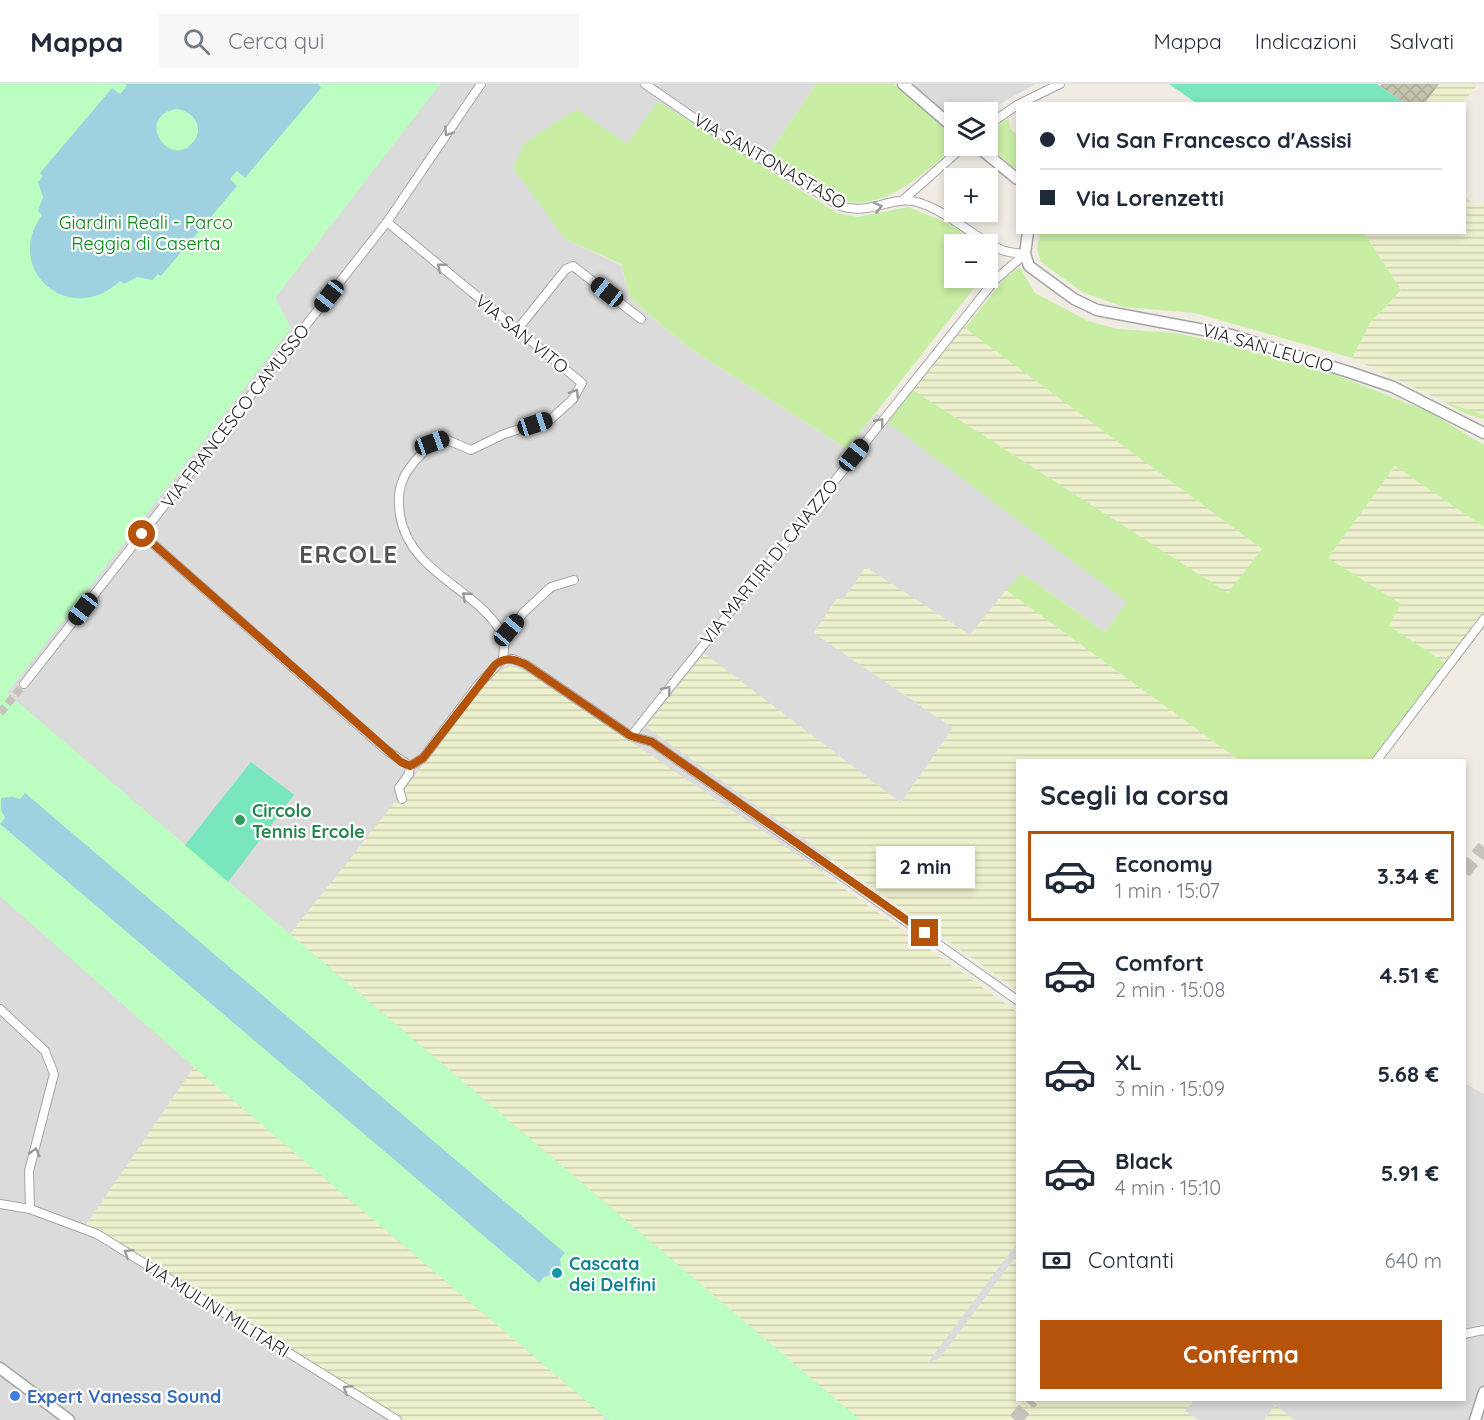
<!DOCTYPE html>
<html lang="it">
<head>
<meta charset="utf-8">
<style>
  body { margin:0; font-family:Quicksand,sans-serif; background:#f6f6f7; color:#1f2937; height:100vh; display:flex; flex-direction:column; font-size:22px; white-space:nowrap }
  * { box-sizing:border-box; margin:0 }
  p { font-size:20px; color:#747a83 }
  .icon { flex:none; width:33px; height:33px; fill:none; stroke:currentColor; stroke-width:2; stroke-linecap:round; stroke-linejoin:round }
  .map { position:relative; flex:1; overflow:hidden }
  .drawer { position:absolute; left:1016px; top:675px; width:450px; height:642px; display:flex; flex-direction:column; background:#fff; border-radius:0px; box-shadow:0 3px 9px #0003 }
  .drawer>* { flex:none }
  .hud { position:absolute; left:1016px; top:18px; width:450px; height:132px; border-radius:0px; box-shadow:0 3px 9px #0003; display:grid; align-content:center; height:132px; padding:0 24px; background:#fff }
  .buttons { position:absolute; left:944px; top:18px; display:grid; gap:12px }
  .buttons a { display:grid; place-items:center; width:54px; height:54px; border-radius:0px; background:#fff; box-shadow:0 3px 9px #0003; font-size:30px }
  .end { position:absolute; width:27px; height:27px; margin:-14px; border:8px solid #b45309; background:#fff; box-shadow:0 0 0 3px #fff }
  .from { border-radius:50% }
  .bubble { position:absolute; height:42px; border-radius:0px; background:#fff; box-shadow:0 3px 9px #0003; font-size:20px; font-weight:700; line-height:42px; text-align:center }
  .car { position:absolute; width:18px; height:36px; margin:-18px -9px; border-radius:8px; box-shadow:0 0 4px 2px #0007; background:linear-gradient(#222 24%,#8ab4d8 0 40%,#222 0 76%,#8ab4d8 0 86%,#222 0) }
  .hud b { display:flex; align-items:center; gap:21px; height:57px; font-size:22px }
  .hud b+b { border-top:2px solid #e0e1e3 }
  .hud i { width:15px; height:15px; background:#1f2937 }
  ul { padding:0; list-style:none }
  li { display:flex; align-items:center; gap:18px; height:90px; margin:0 12px 9px; padding:0 12px; border:3px solid transparent; border-radius:0px }
  li div { flex:1 }
  li b { display:block; font-size:22px }
  li em { font-style:normal; font-weight:700 }
  li.selected { border-color:#b45309 }
  li>.icon { width:54px; height:54px; stroke-width:1.5 }
  h2 { padding:0 24px; font-size:27px; line-height:72px }
  .pay { display:flex; align-items:center; gap:15px; height:66px; padding:0 24px; font-size:22px }
  .pay p { margin-inline-start:auto }
  .button { display:flex; gap:12px; margin-top:auto; padding:12px 24px }
  .button a { flex:1; height:69px; border-radius:0px; background:#b45309; color:#fff; font-size:24px; font-weight:700; line-height:69px; text-align:center }
  header { display:flex; align-items:center; gap:36px; box-sizing:border-box; height:84px; padding:0 30px; background:#fff; border-bottom:2px solid #e0e1e3 }
  header strong { font-size:28px }
  nav { display:flex; gap:33px; margin-inline-start:auto; font-size:21px }
  .search { width:420px; height:54px; background:#f6f6f7; display:flex; align-items:center; gap:15px; box-sizing:border-box; padding:0 21px; border-radius:0px; color:#747a83; font-size:22px }
  .map>svg:first-child { display:block }
  .residential { fill:#dcdbdb }
  .construction { fill:url(#construction-cross-hatch) }
  .farmland { fill:url(#farmland-rules) }
  .grass { fill:#c8eea4 }
  .park { fill:#bcfec2 }
  .pitch { fill:#7ae6be }
  .water { fill:#a0d1e1; fill-rule:evenodd }
  .lines { fill:none; stroke-linecap:round; stroke-linejoin:round }
  .minor-tunnel { stroke:#c6c3bc; stroke-width:8; stroke-dasharray:8 4; stroke-linecap:butt }
  .trunk-tunnel { stroke:#c6c3bc; stroke-width:14; stroke-dasharray:14 7; stroke-linecap:butt }
  .minor-casing { stroke:#a5a5a5; stroke-width:10 }
  .tertiary-casing { stroke:#a5a5a5; stroke-width:13 }
  .minor { stroke:#fff; stroke-width:8 }
  .tertiary { stroke:#fff; stroke-width:10 }
  .oneway { stroke:#9a9a9a }
  .route { stroke:#b45309; stroke-width:8 }
  .leisure-dot { fill:#2e9e5b; stroke:#fff; stroke-width:2 }
  .culture-dot { fill:#0f9aa8; stroke:#fff; stroke-width:2 }
  .shop-dot { fill:#3f7fe0; stroke:#fff; stroke-width:2 }
  .labels { text-anchor:middle; dominant-baseline:central; stroke-width:4.5; stroke-linejoin:round; paint-order:stroke }
  .street-label { font-size:18px; fill:#1e1e1e; stroke:#fff }
  .park-label { font-size:18px; fill:#03850f; stroke:#fff }
  .leisure-label { font-size:18px; font-weight:bold; fill:#27864d; stroke:#fff; text-anchor:start }
  .culture-label { font-size:18px; font-weight:bold; fill:#0d838f; stroke:#fff; text-anchor:start }
  .shop-label { font-size:18px; font-weight:bold; fill:#366cbe; stroke:#fff; text-anchor:start }
  .district-label { font-size:24px; font-weight:bold; letter-spacing:1.5px; fill:#515151; stroke:#fff }
</style>
</head>
<body>
<header>
<strong>Mappa</strong>
<div class="search"><svg class="icon" aria-label="search" viewBox="0 0 24 24"><circle cx="10" cy="10" r="6"/><path d="M15 15l6 6"/></svg>Cerca qui</div>
<nav><a>Mappa</a><a>Indicazioni</a><a>Salvati</a></nav>
</header>
<div class="map">
<svg width="1484" height="1336" viewBox="0 0 1484 1336">
  <defs>
    <pattern id="construction-cross-hatch" width="8" height="8" patternUnits="userSpaceOnUse" patternTransform="scale(1.5)"><rect width="8" height="8" fill="#c5c5ae"/><path d="M0 0l8 8M0 8l8-8" fill="none" stroke="#a9a995"/></pattern>
    <pattern id="farmland-rules" width="6" height="5" patternUnits="userSpaceOnUse" patternTransform="scale(1.5)"><rect width="6" height="5" fill="#edf0cd"/><path d="M0 2.5h6" fill="none" stroke="#cbcdb0"/></pattern>
  </defs>
  <rect width="100%" height="100%" fill="#f0ece3"/>
  <!-- residential -->
  <g class="residential">
    <path d="M0,0h816l-54,80 -197,75 56,26 9,33 58,49 159,102 29,-36 252,189 -23,30 -83,-59 -52,62 -104,-68 -24,34 -4,-2 -24,34 139,95 -52,75 -19,-14 -235,-63 186,131 -26,34 210,143v366h447v-317l20,11v326h-1484z"/>
    <path d="M902,0h133l-49,28h-32v16z"/>
  </g>
  <!-- construction -->
  <path class="construction" d="M1382,0h57l-14,20 -21,-1 -24,-17z"/>
  <!-- farmland -->
  <g class="farmland">
    <path d="M1439,0h39l-15,19h-38z"/>
    <path d="M1464,113l14,10 6,-7v215l-42,-14 -90,-43 18,-35 31,-33 -37,-57 100,-1z"/>
    <path d="M959,239l303,226 -34,45 -317,-205z"/>
    <path d="M1395,382l89,61v87l-37,50 -59,-38 13,-22 -74,-46z"/>
    <path d="M866,483l104,68 36,-45 233,170h-222v230l-371,-263 58,-74 197,150 52,-75 -139,-95 23,-35 5,3z"/>
    <path d="M510,582l17,5 269,183 221,158v231l-90,121 13,-6 77,-103v145h177l-9,11 14,9h-339l-570,-486 105,-132 3,1 4,-4 3,-11 86,-112z"/>
    <path d="M194,983l411,350 -2,3h-206l-314,-191z"/>
    <path d="M1275,1321l20,15h-31z"/>
  </g>
  <!-- grass -->
  <g class="grass">
    <path d="M816,0h78l60,50v12h3c-33,25 -69,65 -114,55l-75,-46z"/>
    <path d="M658,17l179,112 21,4 50,-10 37,15 36,22h-27v34h28l-135,171 -159,-102 -58,-49 -9,-34 -56,-25 -52,-71 11,-25 53,-34 50,35z"/>
    <path d="M1009,34l1,10 7,7v36l-26,-24v-16z"/>
    <path d="M1040,149h324l37,57 -31,33 -18,35 -157,-45 -71,-6 -42,-15 -41,-30 -4,-13z"/>
    <path d="M987,164l12,8 -12,15z"/>
    <path d="M1020,183l15,26 53,28 30,8 58,4 42,9 108,29 103,41 55,33v82l-89,-61 -67,92 73,46 -12,22 58,38 -73,96h-135l-233,-170 16,-17 83,59 22,-30 -241,-181 25,-32 317,204 34,-44 -297,-221 40,-50z"/>
    <path d="M1442,317l42,14v4l-18,-5z"/>
  </g>
  <!-- park -->
  <path class="park" d="M0,0h440l-165,214 16,30 -284,365 853,727h-251l-415,-353 -194,-171z"/>
  <!-- pitch -->
  <g class="pitch">
    <path d="M1169,0h208l27,19h-208z"/>
    <path d="M251,678l43,33 -66,87 -43,-37z"/>
  </g>
  <!-- water -->
  <g class="water">
    <path d="M125,0h194l2,4 -76,90 -8,-7 -7,8 7,7 -76,90 -3,-2 -6,6 -15,-3 -13,7 -4,-3c-50,47 -118,-11 -78,-66l-4,-4 5,-14 -5,-15 5,-6 -3,-3 72,-85 8,6 7,-8zM176,25c16,1 29,17 18,32 -23,31 -61,-24 -18,-32z"/>
    <path d="M25,709l540,460 -5,6 1,7 -5,8 -12,3 -5,6 -539,-459 5,-6 -4,-8v-12l12,-1 7,2z"/>
  </g>
  <g class="lines">
    <!-- minor-tunnel -->
    <path class="minor-tunnel" d="M0,629l24,-29"/>
    <!-- trunk-tunnel -->
    <g class="trunk-tunnel">
      <path d="M1464,788l20,-25"/>
      <path d="M1015,1336l17,-20"/>
    </g>
    <!-- minor casing -->
    <g class="minor-casing">
      <g id="minor">
        <path d="M645,0l61,42 134,80c31,10 50,-11 77,-4 31,9 56,35 85,48 7,3 15,3 23,4"/>
        <path d="M1019,20l41,-20"/>
        <path d="M987,42l30,-21"/>
        <path d="M903,116l61,-54"/>
        <path d="M387,138l195,161 -9,16 -22,20 -47,15 -33,16 -26,-11c-18,6 -30,20 -40,36 -7,14 -7,26 -5,40 10,61 81,73 105,124"/>
        <path d="M517,246l49,-61 7,-3 68,53"/>
        <path d="M142,450l244,216 24,16"/>
        <path d="M503,575h10l12,5 106,72 21,6 365,258"/>
        <path d="M24,600l363,-462 94,-138"/>
        <path d="M631,652l364,-456 30,-26"/>
        <path d="M1377,676l107,-141"/>
        <path d="M410,682l13,-8 55,-73 25,-26 2,-20 18,-26 28,-26 23,-7"/>
        <path d="M402,715l-3,-11 10,-14 1,-8"/>
        <path d="M0,925l45,42 9,23 -25,97 1,38"/>
        <path d="M0,1120l30,5 67,25 300,186"/>
        <path d="M1464,1250l20,-4"/>
      </g>
    </g>
    <!-- tertiary casing -->
    <g class="tertiary-casing">
      <g id="tertiary">
        <path d="M903,0l51,44"/>
        <path d="M977,62l40,33"/>
        <path d="M1028,148l-3,22 4,12 45,33 23,11 134,25 118,37 44,15 91,46"/>
        <path d="M0,1284l69,52"/>
        <path d="M1475,1336l9,-28"/>
      </g>
    </g>
    <!-- minor -->
    <use href="#minor" class="minor"/>
    <!-- tertiary -->
    <use href="#tertiary" class="tertiary"/>
  </g>
  <!-- one-way arrows -->
  <defs><path id="oneway-chevron" d="M-2-3.5L2.5 0L-2 3.5" fill="none" stroke-width="1.6" stroke-linecap="round" stroke-linejoin="round" transform="scale(1.5)"/></defs>
  <g class="oneway">
    <use href="#oneway-chevron" transform="translate(448 48) rotate(124)"/>
    <use href="#oneway-chevron" transform="translate(878 123) rotate(-14)"/>
    <use href="#oneway-chevron" transform="translate(441 183) rotate(-141)"/>
    <use href="#oneway-chevron" transform="translate(575 309) rotate(-58)"/>
    <use href="#oneway-chevron" transform="translate(880 338) rotate(-51)"/>
    <use href="#oneway-chevron" transform="translate(466 512) rotate(-139)"/>
    <use href="#oneway-chevron" transform="translate(667 606) rotate(-51)"/>
    <use href="#oneway-chevron" transform="translate(35 1068) rotate(-75)"/>
    <use href="#oneway-chevron" transform="translate(128 1169) rotate(-148)"/>
    <use href="#oneway-chevron" transform="translate(347 1305) rotate(-148)"/>
  </g>
  <g class="lines">
    <!-- route -->
    <path class="route" d="M142,450l259,228 9,4 13,-8 72,-93c11,-9 18,-6 30,-1l106,72 21,6 273,191"/>
  </g>
  <!-- markers -->
  <circle class="leisure-dot" cx="240" cy="736" r="6"/>
  <circle class="culture-dot" cx="557" cy="1189" r="6"/>
  <circle class="shop-dot" cx="15" cy="1312" r="6"/>
  <g class="labels">
    <!-- street labels -->
    <g class="street-label">
      <text transform="translate(770 77) rotate(30)">VIA SANTONASTASO</text>
      <text transform="translate(522 250) rotate(39)">VIA SAN VITO</text>
      <text transform="translate(1268 264) rotate(16)">VIA SAN LEUCIO</text>
      <text transform="translate(235 332) rotate(-52)">VIA FRANCESCO CAMUSSO</text>
      <text transform="translate(769 478) rotate(-51)">VIA MARTIRI DI CAIAZZO</text>
      <text transform="translate(216 1224) rotate(32)">VIA MULINI MILITARI</text>
    </g>
    <!-- park labels -->
    <g class="park-label">
      <text x="146" y="138">Giardini Reali - Parco<tspan x="146" dy="21">Reggia di Caserta</tspan></text>
    </g>
    <!-- leisure labels -->
    <g class="leisure-label">
      <text x="252" y="726">Circolo<tspan x="252" dy="21">Tennis Ercole</tspan></text>
    </g>
    <!-- culture labels -->
    <g class="culture-label">
      <text x="569" y="1179">Cascata<tspan x="569" dy="21">dei Delfini</tspan></text>
    </g>
    <!-- shop labels -->
    <g class="shop-label">
      <text x="27" y="1312">Expert Vanessa Sound</text>
    </g>
    <!-- district labels -->
    <g class="district-label">
      <text x="349" y="470">ERCOLE</text>
    </g>
  </g>
</svg>
<div class="buttons">
<a><svg class="icon" aria-label="layers" viewBox="0 0 24 24"><path d="M12 4l9 5-9 5-9-5zM3 14l9 5 9-5"/></svg></a>
<a>+</a>
<a>−</a>
</div>
<i class="end from" style="left:142px;top:450px"></i>
<i class="end" style="left:925px;top:849px"></i>
<div class="bubble" style="left:876px;top:762px;width:99px">2 min</div>
<i class="car" style="left:607px;top:208px;rotate:308deg"></i>
<i class="car" style="left:329px;top:212px;rotate:218deg"></i>
<i class="car" style="left:535px;top:340px;rotate:72deg"></i>
<i class="car" style="left:432px;top:359px;rotate:70deg"></i>
<i class="car" style="left:854px;top:371px;rotate:39deg"></i>
<i class="car" style="left:83px;top:525px;rotate:218deg"></i>
<i class="car" style="left:509px;top:546px;rotate:40deg"></i>
<div class="hud">
<b><i class="from"></i>Via San Francesco d'Assisi</b>
<b><i></i>Via Lorenzetti</b>
</div>
<section class="drawer">
<h2>Scegli la corsa</h2>
<ul>
<li class="selected"><svg class="icon" aria-label="car" viewBox="0 0 24 24"><path d="M5 17H2v-5l4-1 3-4h7l3 4 3 1v5h-3M9 17h6M6 11h13"/><circle cx="7" cy="17" r="2"/><circle cx="17" cy="17" r="2"/></svg><div><b>Economy</b><p>1 min · 15:07</p></div><em>3.34 €</em></li>
<li><svg class="icon" aria-label="car" viewBox="0 0 24 24"><path d="M5 17H2v-5l4-1 3-4h7l3 4 3 1v5h-3M9 17h6M6 11h13"/><circle cx="7" cy="17" r="2"/><circle cx="17" cy="17" r="2"/></svg><div><b>Comfort</b><p>2 min · 15:08</p></div><em>4.51 €</em></li>
<li><svg class="icon" aria-label="car" viewBox="0 0 24 24"><path d="M5 17H2v-5l4-1 3-4h7l3 4 3 1v5h-3M9 17h6M6 11h13"/><circle cx="7" cy="17" r="2"/><circle cx="17" cy="17" r="2"/></svg><div><b>XL</b><p>3 min · 15:09</p></div><em>5.68 €</em></li>
<li><svg class="icon" aria-label="car" viewBox="0 0 24 24"><path d="M5 17H2v-5l4-1 3-4h7l3 4 3 1v5h-3M9 17h6M6 11h13"/><circle cx="7" cy="17" r="2"/><circle cx="17" cy="17" r="2"/></svg><div><b>Black</b><p>4 min · 15:10</p></div><em>5.91 €</em></li>
</ul>
<div class="pay"><svg class="icon" aria-label="cash" viewBox="0 0 24 24"><path d="M3 7h18v10H3z"/><circle cx="12" cy="12" r="2"/></svg>Contanti<p>640 m</p></div>
<div class="button"><a>Conferma</a></div>
</section>
</div>
</body>
</html>
